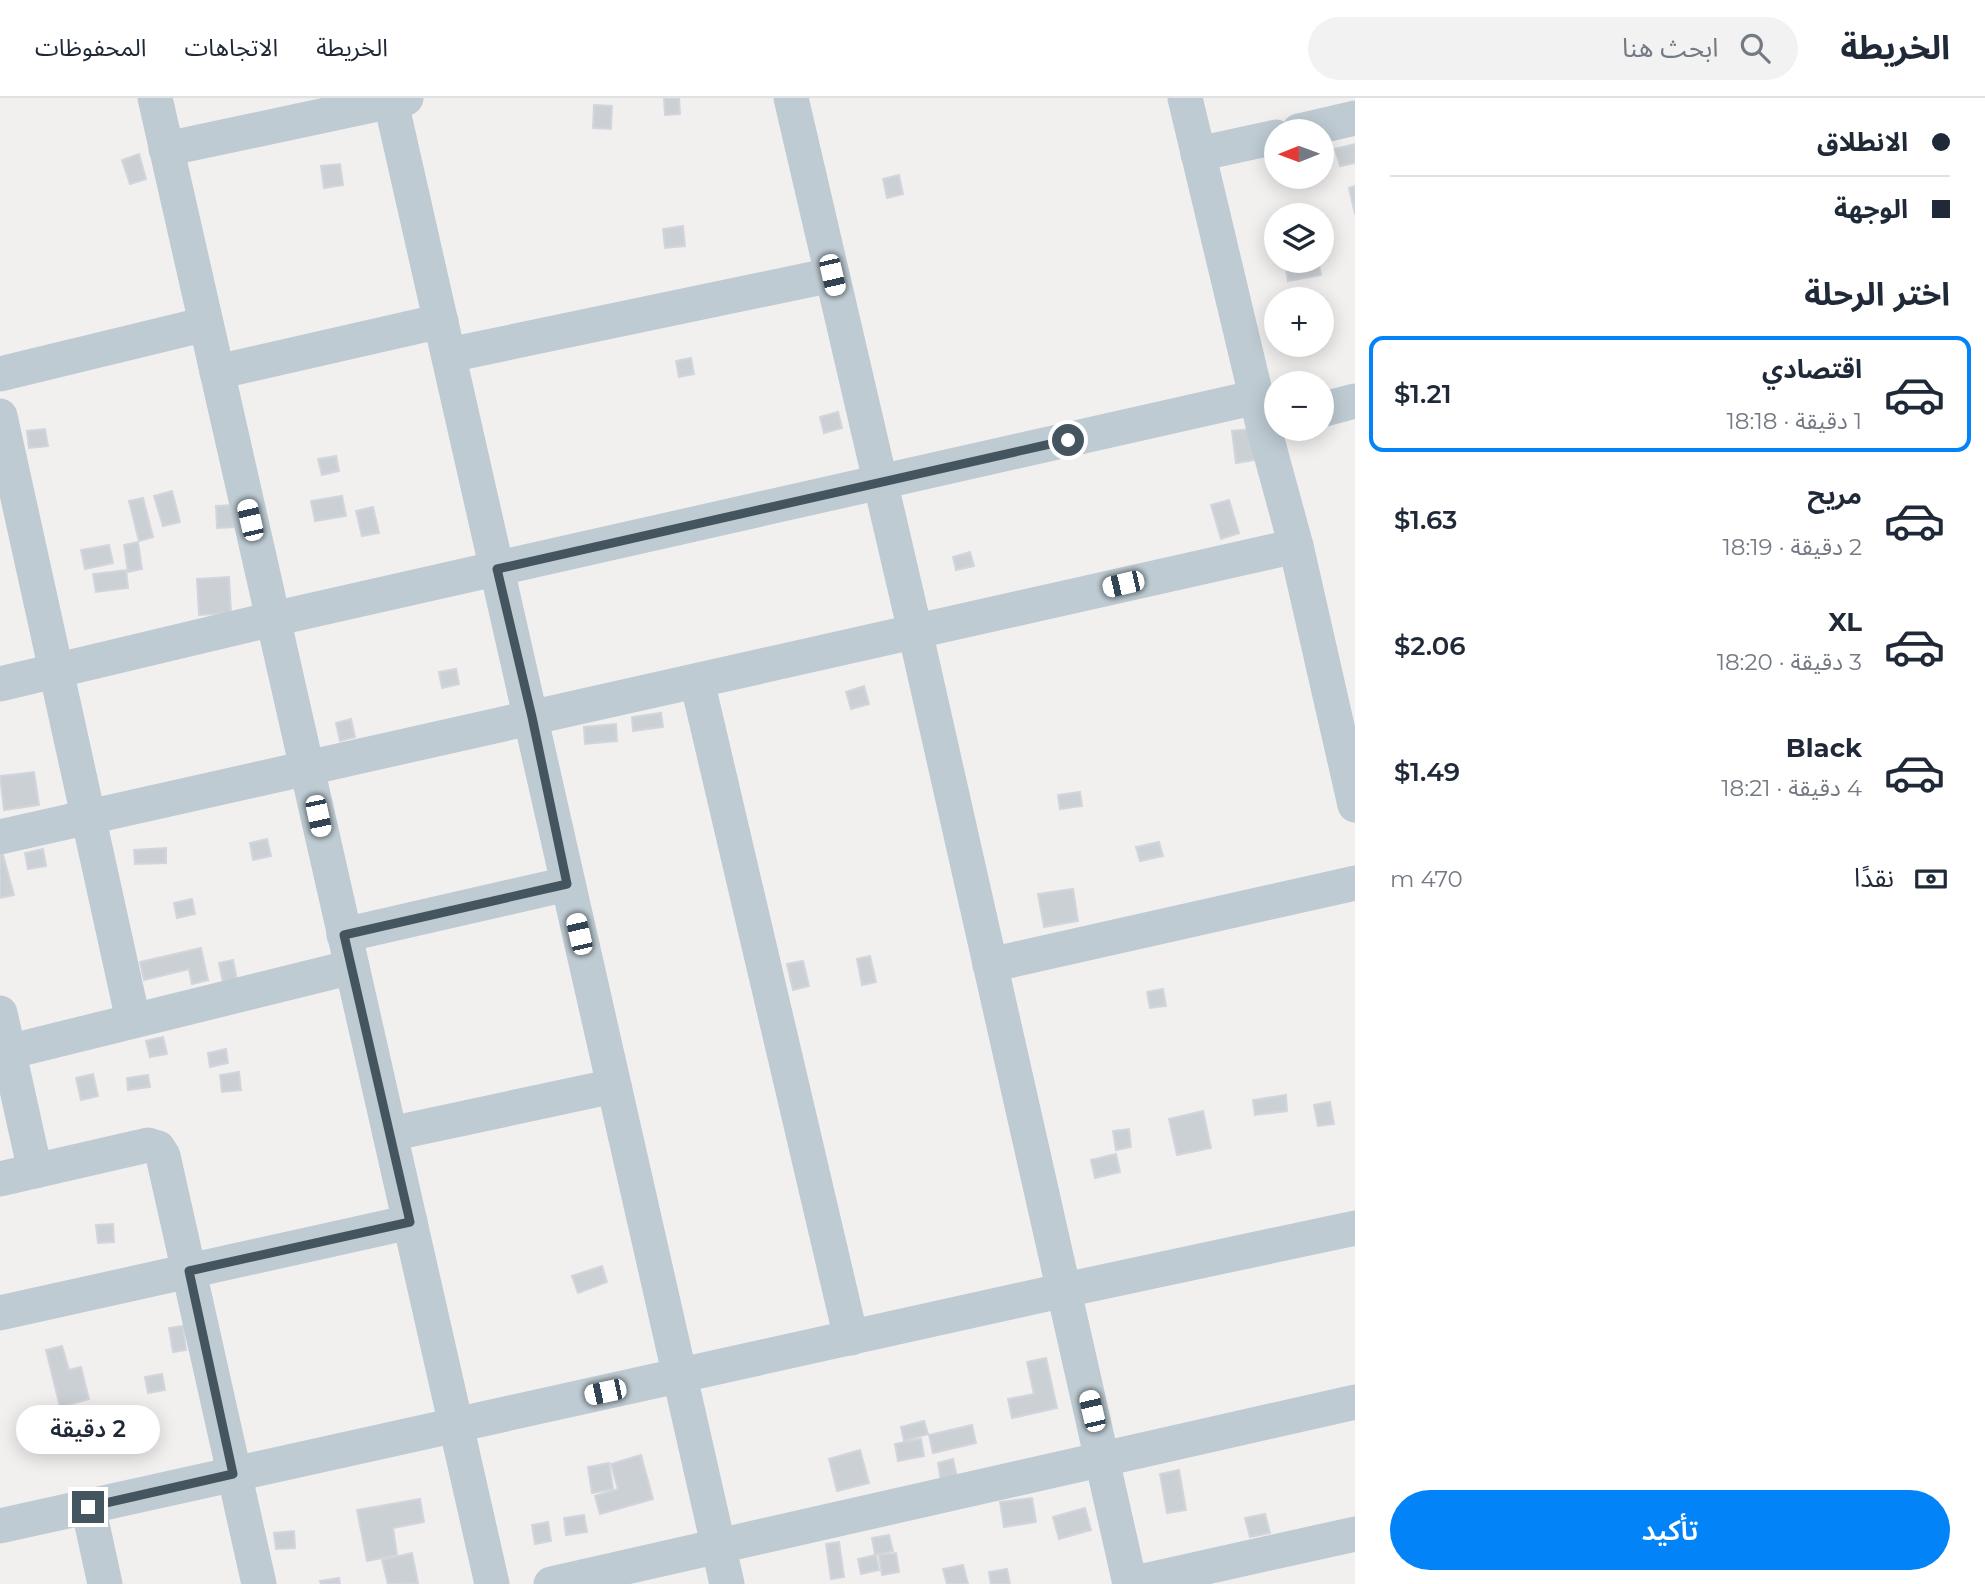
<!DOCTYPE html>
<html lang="ar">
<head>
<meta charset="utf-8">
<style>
  body { margin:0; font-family:Montserrat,"Noto Sans Arabic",sans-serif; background:#f2f2f3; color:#1f2937; direction:rtl; height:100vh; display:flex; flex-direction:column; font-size:26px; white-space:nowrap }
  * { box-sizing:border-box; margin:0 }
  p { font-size:23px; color:#747a83 }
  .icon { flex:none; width:38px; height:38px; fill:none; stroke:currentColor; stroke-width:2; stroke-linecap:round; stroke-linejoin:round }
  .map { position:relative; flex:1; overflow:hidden; direction:ltr }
  .details { display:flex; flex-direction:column; background:#fff; width:630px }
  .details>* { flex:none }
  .hud { display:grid; align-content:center; height:154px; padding:0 35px; background:#fff }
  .needle { width:46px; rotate:269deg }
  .buttons { position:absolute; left:1264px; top:21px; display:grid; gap:14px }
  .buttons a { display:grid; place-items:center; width:70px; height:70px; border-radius:50%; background:#fff; box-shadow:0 4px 18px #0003; font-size:35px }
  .end { position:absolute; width:32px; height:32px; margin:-16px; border:9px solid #45555f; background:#fff; box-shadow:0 0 0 4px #fff }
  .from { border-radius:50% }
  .bubble { position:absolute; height:49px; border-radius:24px; background:#fff; box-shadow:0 4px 18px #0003; font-size:23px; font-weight:600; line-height:49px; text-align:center; direction:rtl }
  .car { position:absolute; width:21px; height:42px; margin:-21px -10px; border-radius:9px; box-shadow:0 0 5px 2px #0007; background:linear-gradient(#fff 24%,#345 0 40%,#fff 0 76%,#345 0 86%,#fff 0) }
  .hud b { display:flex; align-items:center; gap:24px; height:66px; font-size:26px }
  .hud b+b { border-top:2px solid #e0e1e3 }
  .hud i { width:18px; height:18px; background:#1f2937 }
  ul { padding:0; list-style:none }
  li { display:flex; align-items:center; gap:21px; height:116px; margin:0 14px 10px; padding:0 21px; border:4px solid transparent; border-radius:14px }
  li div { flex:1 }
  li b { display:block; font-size:26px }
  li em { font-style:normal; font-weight:600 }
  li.selected { border-color:#0383f8 }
  li>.icon { width:63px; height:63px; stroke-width:1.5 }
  h2 { padding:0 35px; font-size:32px; line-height:84px }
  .pay { display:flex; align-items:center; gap:18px; height:77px; padding:0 35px; font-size:26px }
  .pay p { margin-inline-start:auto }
  .primary-button { display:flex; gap:14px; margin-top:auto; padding:14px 35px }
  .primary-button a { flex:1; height:80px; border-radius:42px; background:#0383f8; color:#fff; font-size:28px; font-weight:600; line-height:80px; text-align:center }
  header { display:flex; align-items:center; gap:42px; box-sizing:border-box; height:98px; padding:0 35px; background:#fff; border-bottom:2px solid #e0e1e3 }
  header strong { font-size:33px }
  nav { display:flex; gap:38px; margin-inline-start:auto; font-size:24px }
  .search { width:490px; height:63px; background:#f2f2f3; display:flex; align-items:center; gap:18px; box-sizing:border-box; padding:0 24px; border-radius:38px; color:#747a83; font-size:26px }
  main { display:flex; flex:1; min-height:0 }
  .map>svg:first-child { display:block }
  .building { fill:#cbd0d5; stroke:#d2d6dc; stroke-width:2 }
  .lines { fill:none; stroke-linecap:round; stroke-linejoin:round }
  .minor { stroke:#becbd3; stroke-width:35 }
  .route { stroke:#45555f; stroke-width:9 }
</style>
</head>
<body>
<header>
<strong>الخريطة</strong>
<div class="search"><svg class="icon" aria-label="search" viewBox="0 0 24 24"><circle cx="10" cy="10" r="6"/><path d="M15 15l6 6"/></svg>ابحث هنا</div>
<nav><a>الخريطة</a><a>الاتجاهات</a><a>المحفوظات</a></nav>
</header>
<main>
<section class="details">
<div class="hud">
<b><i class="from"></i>الانطلاق</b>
<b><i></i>الوجهة</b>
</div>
<h2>اختر الرحلة</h2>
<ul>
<li class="selected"><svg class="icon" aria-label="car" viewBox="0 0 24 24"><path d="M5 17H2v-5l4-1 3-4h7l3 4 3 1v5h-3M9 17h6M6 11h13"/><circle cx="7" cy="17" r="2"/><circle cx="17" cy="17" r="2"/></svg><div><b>اقتصادي</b><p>1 دقيقة · 18:18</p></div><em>$1.21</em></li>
<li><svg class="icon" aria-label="car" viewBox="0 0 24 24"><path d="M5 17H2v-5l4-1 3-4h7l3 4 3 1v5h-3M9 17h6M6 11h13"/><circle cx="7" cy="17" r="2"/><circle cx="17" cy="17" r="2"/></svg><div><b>مريح</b><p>2 دقيقة · 18:19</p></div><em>$1.63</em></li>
<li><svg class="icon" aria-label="car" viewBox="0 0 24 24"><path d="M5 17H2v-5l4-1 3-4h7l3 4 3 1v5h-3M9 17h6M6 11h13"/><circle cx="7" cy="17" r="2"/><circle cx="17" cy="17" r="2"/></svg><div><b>XL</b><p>3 دقيقة · 18:20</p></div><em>$2.06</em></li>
<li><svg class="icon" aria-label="car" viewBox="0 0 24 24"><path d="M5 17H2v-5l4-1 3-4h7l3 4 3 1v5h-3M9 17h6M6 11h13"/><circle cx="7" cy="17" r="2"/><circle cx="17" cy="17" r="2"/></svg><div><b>Black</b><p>4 دقيقة · 18:21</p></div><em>$1.49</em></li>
</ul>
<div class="pay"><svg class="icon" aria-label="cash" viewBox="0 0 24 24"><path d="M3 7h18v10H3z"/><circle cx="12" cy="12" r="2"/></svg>نقدًا<p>470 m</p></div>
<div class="primary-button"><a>تأكيد</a></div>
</section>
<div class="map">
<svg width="1355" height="1486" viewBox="0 0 1355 1486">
  <rect width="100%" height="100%" fill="#f2efef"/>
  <!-- building -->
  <g class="building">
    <path d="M664,0h15l1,16 -15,1z"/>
    <path d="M594,7l18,1 -1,23 -18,-1z"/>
    <path d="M1355,46v19l-15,3 -5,-17z"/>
    <path d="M139,56l7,25 -16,5 -8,-24z"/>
    <path d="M340,66l3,21 -19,3 -3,-22z"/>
    <path d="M899,77l4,19 -16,4 -4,-19z"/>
    <path d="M1355,88v28l-6,-26z"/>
    <path d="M683,128l2,20 -20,2 -2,-19z"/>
    <path d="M1305,163h13l3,14 -33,6 -3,-17z"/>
    <path d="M691,260l3,16 -15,3 -3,-16z"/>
    <path d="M838,314l4,16 -18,5 -4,-16z"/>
    <path d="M45,331l3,17 -19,2 -2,-17z"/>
    <path d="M1251,331l4,31 -19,3 -4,-32z"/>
    <path d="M336,358l3,15 -17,4 -4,-16z"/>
    <path d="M172,393l8,31 -17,4 -9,-30z"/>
    <path d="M342,398l4,20 -31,5 -4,-20z"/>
    <path d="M143,400l10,39 -14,4 -10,-40z"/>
    <path d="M1229,402l10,33 -18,6 -10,-34z"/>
    <path d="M235,407l2,22 -20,1 -1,-22z"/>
    <path d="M373,409l6,26 -17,3 -6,-25z"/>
    <path d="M138,444l4,27 -14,3 -4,-27z"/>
    <path d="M109,447l4,18 -28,6 -4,-19z"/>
    <path d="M970,454l4,14 -18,4 -3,-13z"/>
    <path d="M126,472l2,18 -32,4 -3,-18z"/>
    <path d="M229,479l2,36 -32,2 -2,-36z"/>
    <path d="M456,571l3,15 -17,4 -3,-16z"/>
    <path d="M864,588l5,18 -18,5 -5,-17z"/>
    <path d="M661,615l2,14 -30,4 -1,-14z"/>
    <path d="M351,621l4,18 -15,4 -4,-18z"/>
    <path d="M616,626l1,17 -32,3 -1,-17z"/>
    <path d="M34,674l5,33 -35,5 -4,-34z"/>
    <path d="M1080,694l2,14 -22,3 -2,-14z"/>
    <path d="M267,741l4,17 -18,4 -3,-17z"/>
    <path d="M1159,744l4,14 -23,5 -4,-14z"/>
    <path d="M166,750v15l-31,1 -1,-14z"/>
    <path d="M43,751l3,17 -18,3 -3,-16z"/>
    <path d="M0,757h3l11,40 -14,3z"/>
    <path d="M1073,791l5,32 -34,6 -6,-33z"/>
    <path d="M192,801l3,15 -18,4 -3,-15z"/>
    <path d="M201,850l7,32 -16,4 -3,-15 -45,11 -4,-18z"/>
    <path d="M870,858l6,26 -14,3 -5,-26z"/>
    <path d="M233,862l4,20 -14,3 -4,-20z"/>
    <path d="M803,863l6,25 -16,4 -6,-26z"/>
    <path d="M1163,891l3,17 -16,2 -3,-16z"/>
    <path d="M163,939l4,17 -17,3 -4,-16z"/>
    <path d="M226,951l2,14 -18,4 -2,-14z"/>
    <path d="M239,974l2,18 -19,2 -2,-17z"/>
    <path d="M93,976l5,22 -17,4 -5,-22z"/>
    <path d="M148,977l2,12 -22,3 -1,-12z"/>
    <path d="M1286,997l1,16 -32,4 -2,-15z"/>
    <path d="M1330,1004l4,22 -16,2 -4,-21z"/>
    <path d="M1203,1013l8,37 -34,7 -8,-36z"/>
    <path d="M1129,1031l2,18 -15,3 -3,-19z"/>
    <path d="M1116,1056l4,18 -25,6 -4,-18z"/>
    <path d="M113,1126l1,18 -16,1 -2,-18z"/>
    <path d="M602,1168l5,16 -29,11 -6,-17z"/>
    <path d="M183,1228l3,24 -13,2 -4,-24z"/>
    <path d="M62,1248l7,24 12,-3 8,32 -29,8 -14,-57z"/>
    <path d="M1046,1260l11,50 -45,10 -4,-19 26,-5 -7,-32z"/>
    <path d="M162,1276l3,16 -17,3 -3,-16z"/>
    <path d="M924,1323l4,13 -24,7 -3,-14z"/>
    <path d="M972,1327l4,18 -43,10 -4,-18z"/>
    <path d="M921,1341l3,17 -26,5 -3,-17z"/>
    <path d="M860,1352l9,33 -32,8 -8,-32z"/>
    <path d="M641,1357l12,44 -53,15 -5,-18 23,-7 -7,-25z"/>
    <path d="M953,1361l4,18 -16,4 -3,-18z"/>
    <path d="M609,1365l4,26 -21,4 -4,-26z"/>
    <path d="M1179,1372l7,40 -19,3 -7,-39z"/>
    <path d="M1032,1400l4,24 -32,5 -4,-25z"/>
    <path d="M420,1401l4,23 -31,6 4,27 -30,6 -10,-51z"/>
    <path d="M1085,1410l6,22 -32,9 -6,-22z"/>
    <path d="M1265,1416l5,19 -20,4 -5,-19z"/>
    <path d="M584,1417l3,17 -21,3 -2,-17z"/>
    <path d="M548,1424l3,19 -16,3 -3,-19z"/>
    <path d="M294,1433l1,17 -19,1 -2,-16z"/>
    <path d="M889,1437l4,16 -18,4 -3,-17z"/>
    <path d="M839,1444l5,35 -13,2 -5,-35z"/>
    <path d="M412,1455l6,30 -30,1 -6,-24z"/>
    <path d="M896,1455l3,19 -17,3 -3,-20z"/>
    <path d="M876,1457l3,15 -18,4 -3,-15z"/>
    <path d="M963,1467l5,19h-21l-4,-15z"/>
    <path d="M1007,1471l3,15h-19l-2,-12z"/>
    <path d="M339,1480l1,6h-19l-1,-3z"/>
  </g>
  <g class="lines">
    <!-- minor -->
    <g class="minor">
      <path d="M155,0l337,1486"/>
      <path d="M390,0l337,1486"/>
      <path d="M791,0l124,533 215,953"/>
      <path d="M1185,0l78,327 33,121 59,259"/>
      <path d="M1299,33l56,-13"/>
      <path d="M166,51l240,-51"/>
      <path d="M1198,56l78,-17"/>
      <path d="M449,257l383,-80"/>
      <path d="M217,274l224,-51"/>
      <path d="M0,276l206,-50"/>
      <path d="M1321,312l34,-9"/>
      <path d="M0,318l133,604"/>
      <path d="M697,583l154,657"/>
      <path d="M0,586l273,-65 984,-222"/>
      <path d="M0,739l1296,-291"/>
      <path d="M344,837l223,-51"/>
      <path d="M990,867l365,-82"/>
      <path d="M0,915l35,158"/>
      <path d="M8,954l344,-85"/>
      <path d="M390,1036l224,-48"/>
      <path d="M0,1081l148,-34 10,3 5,8 96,428"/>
      <path d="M0,1215l410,-91"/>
      <path d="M88,1408l17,78"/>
      <path d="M0,1428l1065,-236 290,-62"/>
      <path d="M551,1486l804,-182"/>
      <path d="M1130,1486l225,-50"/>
    </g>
  </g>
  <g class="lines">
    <!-- route -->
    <path class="route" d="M88,1409l145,-33 -44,-203 221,-49 -66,-287 223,-51 -35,-167 -35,-148 571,-129"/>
  </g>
</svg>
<div class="buttons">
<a><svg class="needle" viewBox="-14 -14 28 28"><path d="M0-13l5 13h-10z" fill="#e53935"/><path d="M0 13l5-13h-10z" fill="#747a83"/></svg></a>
<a><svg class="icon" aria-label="layers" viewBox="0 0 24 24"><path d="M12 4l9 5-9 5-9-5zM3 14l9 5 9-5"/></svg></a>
<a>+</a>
<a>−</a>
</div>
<i class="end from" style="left:1068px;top:342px"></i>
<i class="end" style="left:88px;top:1409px"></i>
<div class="bubble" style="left:16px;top:1307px;width:144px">2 دقيقة</div>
<i class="car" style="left:832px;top:177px;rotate:167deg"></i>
<i class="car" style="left:250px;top:422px;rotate:347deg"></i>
<i class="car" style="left:1123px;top:486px;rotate:257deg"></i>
<i class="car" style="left:318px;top:718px;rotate:168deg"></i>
<i class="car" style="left:579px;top:836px;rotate:347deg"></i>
<i class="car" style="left:605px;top:1294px;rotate:258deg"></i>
<i class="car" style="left:1092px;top:1313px;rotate:347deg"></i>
</div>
</main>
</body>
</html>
